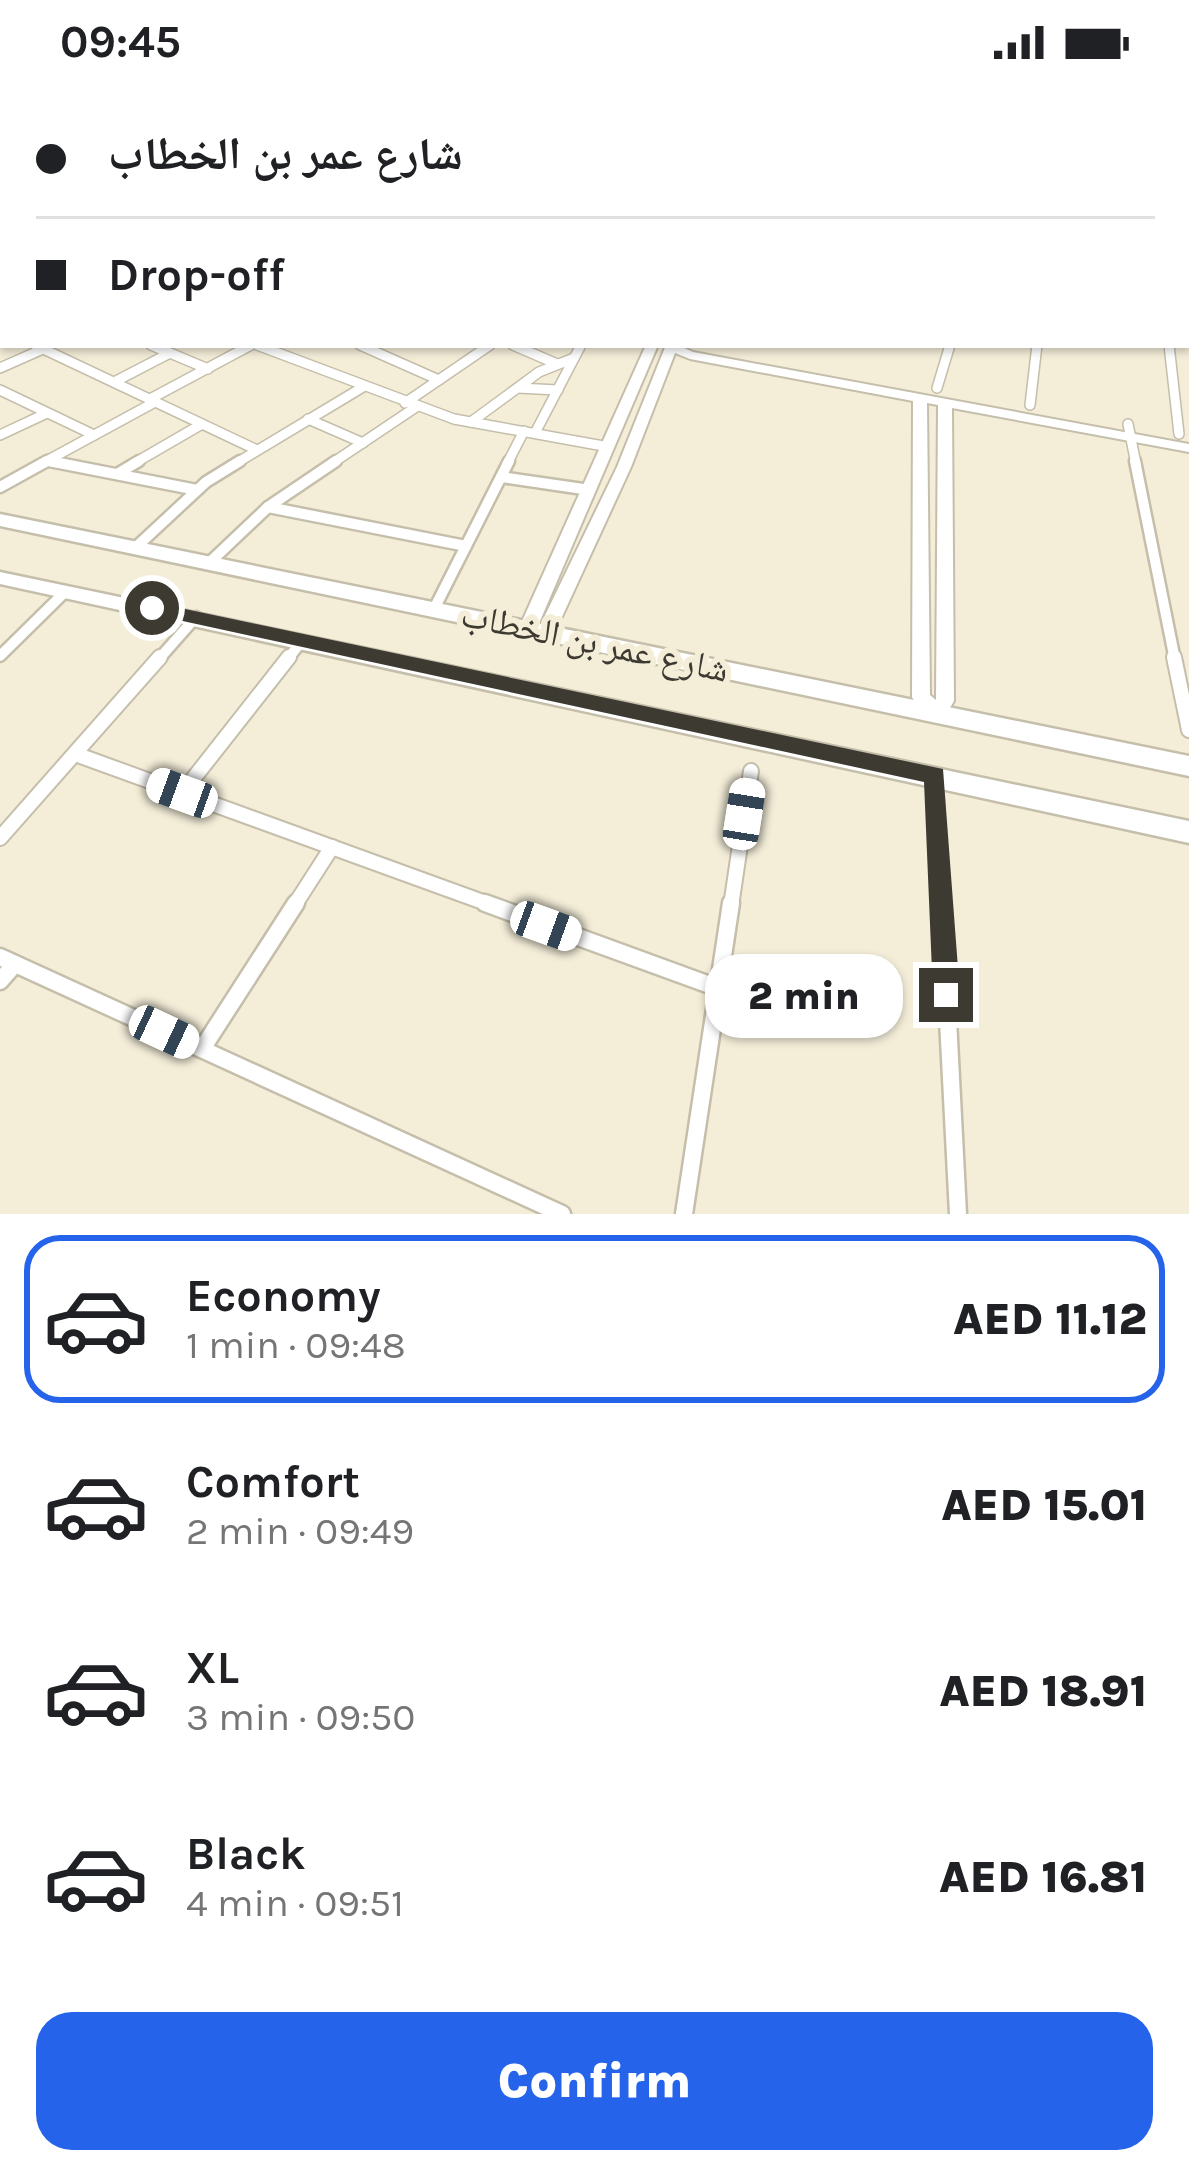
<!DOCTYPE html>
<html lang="en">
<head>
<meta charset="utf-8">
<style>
  body { margin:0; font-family:Karla,"Noto Naskh Arabic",sans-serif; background:#f6f6f6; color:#202124; height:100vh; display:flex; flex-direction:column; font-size:45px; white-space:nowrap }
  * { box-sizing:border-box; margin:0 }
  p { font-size:39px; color:#757577 }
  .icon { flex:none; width:66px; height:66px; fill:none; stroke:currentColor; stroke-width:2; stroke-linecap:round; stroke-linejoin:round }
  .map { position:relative; height:1130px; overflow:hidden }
  .drawer { display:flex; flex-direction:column; background:#fff; flex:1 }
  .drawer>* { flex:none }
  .top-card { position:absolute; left:0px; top:0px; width:1191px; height:264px; box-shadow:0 3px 9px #0004; display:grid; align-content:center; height:264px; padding:0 36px; background:#fff }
  .end { position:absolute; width:54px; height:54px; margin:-27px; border:15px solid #3d3a32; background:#fff; box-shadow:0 0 0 6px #fff }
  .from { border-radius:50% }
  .bubble { position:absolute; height:84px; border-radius:36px; background:#fff; box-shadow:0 3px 9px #0004; font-size:39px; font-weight:800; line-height:84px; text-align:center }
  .car { position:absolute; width:36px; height:72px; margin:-36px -18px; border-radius:15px; box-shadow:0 0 9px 3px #0007; background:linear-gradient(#fff 24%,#345 0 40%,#fff 0 76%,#345 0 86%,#fff 0) }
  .top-card b { display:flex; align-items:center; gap:42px; height:114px; font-size:45px }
  .top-card b+b { border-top:3px solid #e0e0e0 }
  .top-card i { width:30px; height:30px; background:#202124 }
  ul { padding:21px 0 0; list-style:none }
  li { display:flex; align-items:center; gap:36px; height:168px; margin:0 24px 18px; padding:0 12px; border:6px solid transparent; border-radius:36px }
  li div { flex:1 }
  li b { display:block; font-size:45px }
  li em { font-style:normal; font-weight:800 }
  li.active { border-color:#2563eb }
  li>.icon { width:108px; height:108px; stroke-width:1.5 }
  .action { display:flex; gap:24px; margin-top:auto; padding:24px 36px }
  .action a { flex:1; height:138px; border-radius:36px; background:#2563eb; color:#fff; font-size:48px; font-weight:800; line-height:138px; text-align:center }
  .status { display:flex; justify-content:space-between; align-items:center; height:84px; padding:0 60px; background:#fff; direction:ltr }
  .status svg { height:33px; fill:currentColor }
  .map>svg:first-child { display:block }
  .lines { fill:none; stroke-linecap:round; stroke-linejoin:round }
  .street-far4-casing { stroke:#c4beaa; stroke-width:8 }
  .street-far3-casing { stroke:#c4beaa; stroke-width:12 }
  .street-far2-casing { stroke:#c4beaa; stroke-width:15 }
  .street-far1-casing { stroke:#c4beaa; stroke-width:18 }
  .street-casing { stroke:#c4beaa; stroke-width:21 }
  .secondary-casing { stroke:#c4beaa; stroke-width:4 }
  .primary-casing { stroke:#c4beaa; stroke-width:5 }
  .highway-casing { stroke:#c4beaa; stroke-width:4 }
  .street-far4 { stroke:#fff; stroke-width:6 }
  .street-far3 { stroke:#fff; stroke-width:9 }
  .street-far2 { stroke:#fff; stroke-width:10 }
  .street-far1 { stroke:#fff; stroke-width:14 }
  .street { stroke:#fff; stroke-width:16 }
  .secondary { fill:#fff; fill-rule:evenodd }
  .primary { fill:#fff; fill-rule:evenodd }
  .highway { fill:#fff; fill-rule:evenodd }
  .route { fill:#3d3a32 }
  .labels { text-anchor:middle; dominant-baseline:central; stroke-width:12; stroke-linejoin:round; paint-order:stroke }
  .street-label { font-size:36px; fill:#3d3a32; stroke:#f4eed9 }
</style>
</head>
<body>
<div class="status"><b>09:45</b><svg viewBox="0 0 49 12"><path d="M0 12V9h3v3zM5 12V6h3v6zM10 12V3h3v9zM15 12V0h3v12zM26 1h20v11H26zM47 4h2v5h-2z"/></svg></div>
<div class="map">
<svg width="1189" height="1130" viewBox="0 0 1189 1130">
  <rect width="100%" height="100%" fill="#f4eed9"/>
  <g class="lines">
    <!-- street-far4 casing -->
    <g class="street-far4-casing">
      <path id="street-far4" d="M1160,0l8,3"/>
    </g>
    <!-- street-far3 casing -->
    <g class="street-far3-casing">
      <g id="street-far3">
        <path d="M35,261l222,105"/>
        <path d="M151,261l57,24"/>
        <path d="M257,261l197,74 155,28"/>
        <path d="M360,261l79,35"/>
        <path d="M513,261l44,19"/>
        <path d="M1169,261l10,89"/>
        <path d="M0,284l43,-19"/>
        <path d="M114,298l56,-29"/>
        <path d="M518,304l40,2"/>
        <path d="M937,304l13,-43"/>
        <path d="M0,306l94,45"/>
        <path d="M150,315l101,-54"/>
        <path d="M405,319l85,-58"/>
        <path d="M1030,321l7,-60"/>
        <path d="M308,335l55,24"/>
        <path d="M471,338l68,-50 35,-14"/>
        <path d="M1128,340l8,40"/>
        <path d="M535,349l46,-88"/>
        <path d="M0,351l47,-22"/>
        <path d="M47,377l17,3"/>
        <path d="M41,380l114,-62"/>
        <path d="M133,380l69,-40"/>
        <path d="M235,380l128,-77"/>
        <path d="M331,380l85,-57"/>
        <path d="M507,380l17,-33"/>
      </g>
    </g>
    <!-- street-far2 casing -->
    <g class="street-far2-casing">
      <g id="street-far2">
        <path d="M49,377l148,29"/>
        <path d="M1135,377l40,199"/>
        <path d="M117,390l22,-13"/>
        <path d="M501,393l89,13"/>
        <path d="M0,403l47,-26"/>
        <path d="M268,423l198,39"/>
        <path d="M135,464l71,-66 34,-21"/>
        <path d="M209,479l59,-56 68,-46"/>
        <path d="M434,525l75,-148"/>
        <path d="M0,572l65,-64"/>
        <path d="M158,576l38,-43"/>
        <path d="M287,576l14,-18"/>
      </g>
    </g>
    <!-- street-far1 casing -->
    <g class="street-far1-casing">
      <g id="street-far1">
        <path d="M1174,573l15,73"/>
        <path d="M78,671l416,151"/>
        <path d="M935,692l7,130"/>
        <path d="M182,709l107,-136"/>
        <path d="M0,754l160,-181"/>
        <path d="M294,822l38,-59"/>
        <path d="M731,822l20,-135"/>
      </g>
    </g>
    <!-- street casing -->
    <g class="street-casing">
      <g id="street">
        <path d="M485,819l233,85"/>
        <path d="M942,819l16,311"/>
        <path d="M0,873l562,257"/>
        <path d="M0,897l15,-17"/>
        <path d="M202,965l94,-146"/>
        <path d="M684,1130l47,-311"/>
      </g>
    </g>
    <!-- secondary casing -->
    <g class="secondary-casing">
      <g id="secondary">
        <path d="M354,0h8l-2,3h-8z"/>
        <path d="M646,261h12l-121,283 -3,4h-12l-3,-4z"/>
        <path d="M666,261h12l15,7 496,92v8l-237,-44 2,293 -10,17c-14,5 -26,-9 -32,-21l1,-296 -223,-42 -15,-6 -44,114 -76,165 -9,6 -6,-2 -3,-4 80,-165zM927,319l11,2 -2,295 -6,-5z"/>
      </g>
    </g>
    <!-- primary casing -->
    <g class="primary-casing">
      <g id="primary">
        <path d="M0,6l3,1v6l-3,-1z"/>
        <rect x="1188" y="27" width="1" height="6"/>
        <rect x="1188" y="85" width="1" height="6"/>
        <path d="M0,430l1189,242v20l-1189,-250z"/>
        <path d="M0,488l1189,249v22l-1189,-259z"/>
      </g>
    </g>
    <!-- highway casing -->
    <g class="highway-casing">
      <g id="highway">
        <path d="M0,0l6,1 2,2 -8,3z"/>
        <path d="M21,0h76l6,3h-75z"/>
        <rect x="1188" y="54" width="1" height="6"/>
      </g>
    </g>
    <!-- street-far4 -->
    <use href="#street-far4" class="street-far4"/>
    <!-- street-far3 -->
    <use href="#street-far3" class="street-far3"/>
    <!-- street-far2 -->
    <use href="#street-far2" class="street-far2"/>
    <!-- street-far1 -->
    <use href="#street-far1" class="street-far1"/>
    <!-- street -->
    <use href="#street" class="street"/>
    <!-- secondary -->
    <use href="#secondary" class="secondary"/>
    <!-- primary -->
    <use href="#primary" class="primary"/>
    <!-- highway -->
    <use href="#highway" class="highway"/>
  </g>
  <!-- route -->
  <path class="route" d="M152,518l791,167 17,226 -4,9 -10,4 -9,-4 -4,-9 -9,-213 -778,-169v-9z"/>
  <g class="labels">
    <!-- street labels -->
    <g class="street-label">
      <text transform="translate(595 558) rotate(12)">شارع عمر بن الخطاب</text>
    </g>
  </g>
</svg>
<i class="end from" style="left:152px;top:524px"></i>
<i class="end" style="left:946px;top:911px"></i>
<div class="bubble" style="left:705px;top:870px;width:198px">2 min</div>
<i class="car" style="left:182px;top:709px;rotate:290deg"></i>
<i class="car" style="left:744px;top:730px;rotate:9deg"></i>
<i class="car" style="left:546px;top:842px;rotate:110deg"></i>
<i class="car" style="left:164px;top:948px;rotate:115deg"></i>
<div class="top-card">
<b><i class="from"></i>شارع عمر بن الخطاب</b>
<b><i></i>Drop-off</b>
</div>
</div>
<section class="drawer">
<ul>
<li class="active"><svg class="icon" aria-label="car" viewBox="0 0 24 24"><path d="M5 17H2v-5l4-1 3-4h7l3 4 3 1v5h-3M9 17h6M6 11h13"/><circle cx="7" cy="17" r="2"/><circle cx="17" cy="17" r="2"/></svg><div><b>Economy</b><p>1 min · 09:48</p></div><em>AED 11.12</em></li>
<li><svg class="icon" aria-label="car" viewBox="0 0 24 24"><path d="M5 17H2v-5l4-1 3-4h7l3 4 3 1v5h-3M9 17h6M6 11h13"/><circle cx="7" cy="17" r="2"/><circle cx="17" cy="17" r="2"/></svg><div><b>Comfort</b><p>2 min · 09:49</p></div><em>AED 15.01</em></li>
<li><svg class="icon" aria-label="car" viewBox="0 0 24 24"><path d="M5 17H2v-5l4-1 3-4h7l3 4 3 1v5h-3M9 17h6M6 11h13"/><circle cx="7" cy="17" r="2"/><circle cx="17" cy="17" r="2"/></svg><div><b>XL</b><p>3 min · 09:50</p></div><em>AED 18.91</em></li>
<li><svg class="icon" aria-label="car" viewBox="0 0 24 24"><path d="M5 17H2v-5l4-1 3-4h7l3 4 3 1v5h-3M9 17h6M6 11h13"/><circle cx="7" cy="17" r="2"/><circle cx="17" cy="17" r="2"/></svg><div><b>Black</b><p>4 min · 09:51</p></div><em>AED 16.81</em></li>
</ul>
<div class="action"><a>Confirm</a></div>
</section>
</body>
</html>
